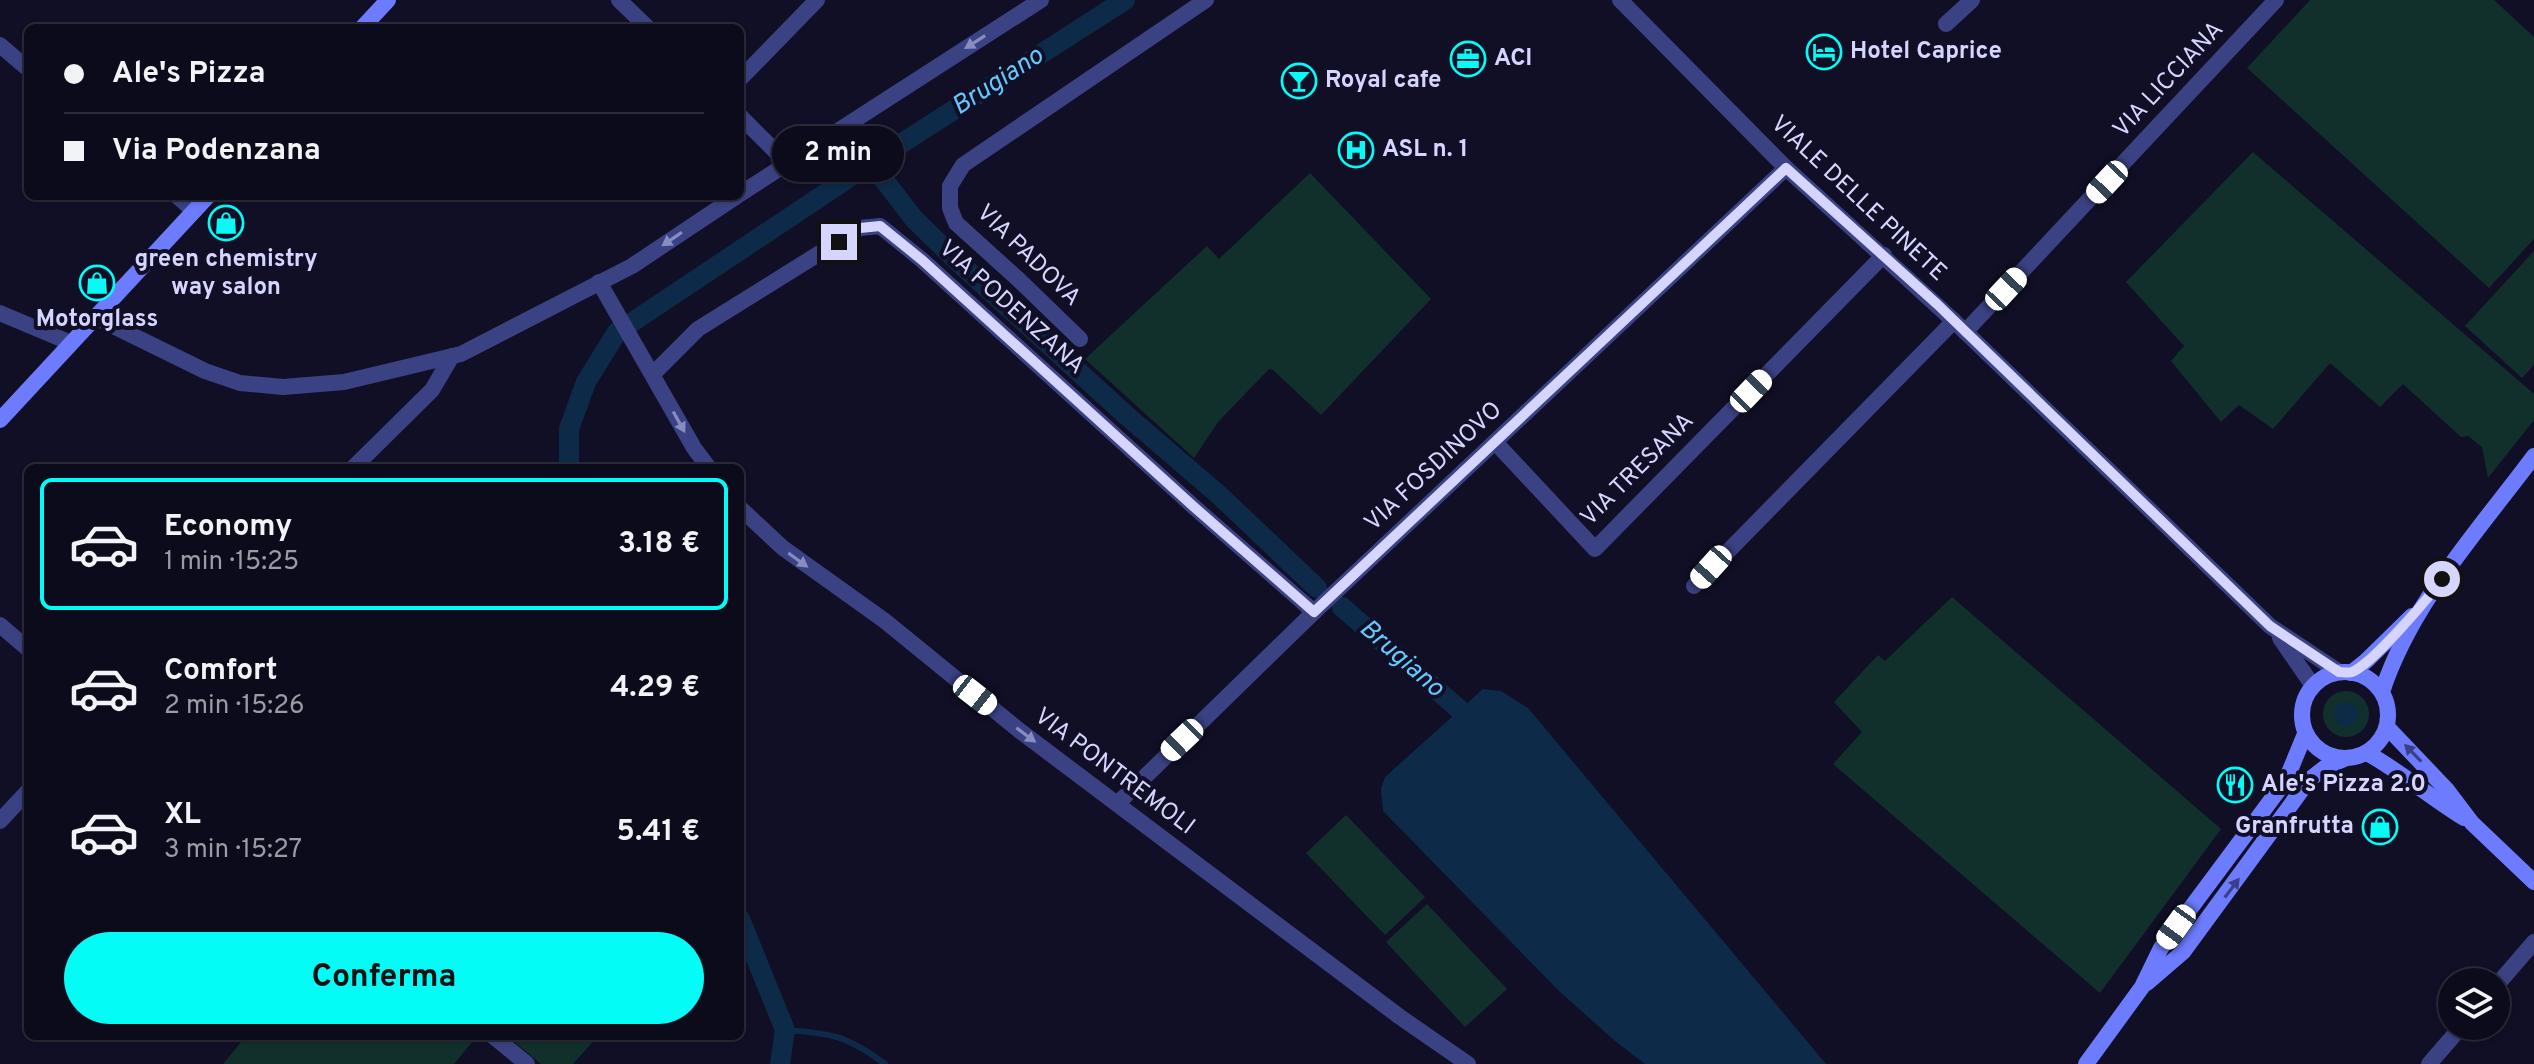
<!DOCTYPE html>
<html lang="it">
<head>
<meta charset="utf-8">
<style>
  body { margin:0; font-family:Overpass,sans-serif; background:#151425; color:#f1f3f6; height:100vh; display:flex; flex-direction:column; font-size:30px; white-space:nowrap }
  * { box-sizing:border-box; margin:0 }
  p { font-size:26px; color:#9a9ba3 }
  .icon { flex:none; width:44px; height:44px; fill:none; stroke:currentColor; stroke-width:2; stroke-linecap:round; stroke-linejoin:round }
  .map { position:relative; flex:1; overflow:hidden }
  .panel { position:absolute; left:24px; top:464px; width:720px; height:576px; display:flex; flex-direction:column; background:#0c0b1c; border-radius:12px; box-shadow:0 2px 6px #0004,0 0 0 2px #2c2b3b }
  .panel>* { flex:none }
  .guide { position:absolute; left:24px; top:24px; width:720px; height:176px; border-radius:12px; box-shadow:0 2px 6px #0004,0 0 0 2px #2c2b3b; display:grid; align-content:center; height:176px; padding:0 40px; background:#0c0b1c }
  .fabs { position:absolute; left:2438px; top:968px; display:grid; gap:16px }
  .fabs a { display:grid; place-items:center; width:72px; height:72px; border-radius:50%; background:#0c0b1c; box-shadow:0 2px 6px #0004,0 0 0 2px #2c2b3b; font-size:40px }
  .end { position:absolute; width:36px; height:36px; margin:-18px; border:10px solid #d5d5ff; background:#111; box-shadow:0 0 0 4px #111 }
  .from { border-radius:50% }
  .bubble { position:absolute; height:56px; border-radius:28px; background:#0c0b1c; box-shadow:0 2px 6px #0004,0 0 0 2px #2c2b3b; font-size:26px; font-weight:700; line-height:56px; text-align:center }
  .car { position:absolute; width:24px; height:48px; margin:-24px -12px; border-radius:10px; box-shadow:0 0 6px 2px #0007; background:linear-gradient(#fff 24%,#345 0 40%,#fff 0 76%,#345 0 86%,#fff 0) }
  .guide b { display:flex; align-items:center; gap:28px; height:76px; font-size:30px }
  .guide b+b { border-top:2px solid #2c2b3b }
  .guide i { width:20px; height:20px; background:#f1f3f6 }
  ul { padding:14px 0 0; list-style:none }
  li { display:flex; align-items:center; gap:24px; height:132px; margin:0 16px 12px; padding:0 24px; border:4px solid transparent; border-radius:12px }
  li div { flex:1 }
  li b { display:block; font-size:30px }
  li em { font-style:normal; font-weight:700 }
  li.current { border-color:#03fcf5 }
  li>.icon { width:72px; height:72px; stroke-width:1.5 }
  .cta { display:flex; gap:16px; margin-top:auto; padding:16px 40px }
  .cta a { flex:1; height:92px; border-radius:48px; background:#03fcf5; color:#111; font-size:32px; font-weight:700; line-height:92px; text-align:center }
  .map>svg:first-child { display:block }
  .green { fill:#12302b }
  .water { fill:#0d2a48 }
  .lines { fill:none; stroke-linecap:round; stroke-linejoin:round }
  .stream { stroke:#0d2a48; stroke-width:6 }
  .canal { stroke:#0d2a48; stroke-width:20 }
  .street { stroke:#3b4284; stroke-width:16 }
  .secondary { stroke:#6d7cfe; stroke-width:16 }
  .oneway { fill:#888cc2 }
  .oneway2 { fill:#3a4087 }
  .route { stroke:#d5d5ff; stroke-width:10 }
  .labels { text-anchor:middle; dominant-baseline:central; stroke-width:8; stroke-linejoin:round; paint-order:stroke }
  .poi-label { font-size:24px; font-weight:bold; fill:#d5d5ff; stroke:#100f26; text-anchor:start }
  .street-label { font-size:24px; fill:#d5d5ff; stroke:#100f26 }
  .water-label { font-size:26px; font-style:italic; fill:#64cafd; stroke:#100f26 }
</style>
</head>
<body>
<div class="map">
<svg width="2534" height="1064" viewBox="0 0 2534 1064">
  <rect width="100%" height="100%" fill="#100f26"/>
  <!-- green -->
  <g class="green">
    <path d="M2310,0h184l40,37v202l-45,49 -242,-220z"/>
    <path d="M2253,152l281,242v26l-46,58 -6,-31 -14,-11 -7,1 -58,-53 -23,23 -50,-44 -57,66 -34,-24 -18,17 -50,-61 13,-15 -58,-64z"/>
    <path d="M1310,173l121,126 -110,116 -48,-45 -4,-1 -51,53 -24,36 -109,-99 122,-113 12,13z"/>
    <path d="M2534,251v114l-12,13 -57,-52z"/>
    <path d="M1952,597l269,232 -121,164 -267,-229 29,-32 -28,-30 44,-47 7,6z"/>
    <circle cx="2346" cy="714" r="23"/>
    <path d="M1346,815l79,82 -40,38 -79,-82z"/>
    <path d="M1427,904l80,85 -42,38 -79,-85z"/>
    <path d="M246,1036h231l-23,28h-231z"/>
    <path d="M507,1036h91l-25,28h-32z"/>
  </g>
  <!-- water -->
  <g class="water">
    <path d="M1483,689l18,2 27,17 298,356h-181l-30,-23 -56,-50 -176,-180 -2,-22 4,-12z"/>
    <circle cx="2346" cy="714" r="12"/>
  </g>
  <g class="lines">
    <!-- stream -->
    <path class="stream" d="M785,1030c46,3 63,6 100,34"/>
    <!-- canal -->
    <g class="canal">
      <path d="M871,163l43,56 41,40 172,157 92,79 98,93"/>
      <path d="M631,323l240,-160 254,-163"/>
      <path d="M569,468v-39l17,-47 31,-50"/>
      <path d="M1342,607l118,103"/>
      <path d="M740,919l45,111 -5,34"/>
    </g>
    <!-- street -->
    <g class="street">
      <path d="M619,0l29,28"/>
      <path d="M1620,0l166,168 168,153 316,305 69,46"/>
      <path d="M1946,24l26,-24"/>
      <path d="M0,45l28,24"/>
      <path d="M740,79l77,-79"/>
      <path d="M740,116l47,47"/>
      <path d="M740,194l301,-194"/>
      <path d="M177,196l17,15"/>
      <path d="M599,282l95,166 15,20"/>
      <path d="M0,313l71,30"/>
      <path d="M97,318l108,53 35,12 43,4 61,-5 117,-28 171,-88 105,-70"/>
      <path d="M1965,332l311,-332"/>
      <path d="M1080,339l-61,-59 -63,-57 -6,-15v-22l13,-21 243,-165"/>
      <path d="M653,374l45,-45 162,-101 20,-2 42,34 271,246 121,106"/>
      <path d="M1495,442l100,107 289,-294"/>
      <path d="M353,468l79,-78 20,-34"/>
      <path d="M740,508l43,40 102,73 135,110 380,286 68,47"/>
      <path d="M1694,586l260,-265"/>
      <path d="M0,625l28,24"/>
      <path d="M2280,638l33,48"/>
      <path d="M1117,804l197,-192 472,-444"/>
      <path d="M0,821l28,-30"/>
      <path d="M2496,986l38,-44"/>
      <path d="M493,1036l34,28"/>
      <path d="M2429,1064l33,-38"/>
    </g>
    <!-- secondary -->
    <g class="secondary">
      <path d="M362,28l26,-28"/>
      <path d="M0,420l208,-224"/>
      <circle cx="2345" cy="715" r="43"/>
      <path d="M2351,673l15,-12 46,-45"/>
      <path d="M2382,692c29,-89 97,-162 152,-236"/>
      <path d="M2387,727l60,63 25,33 62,59"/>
      <path d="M2367,753c34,19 63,44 97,65"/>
      <path d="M2147,983l36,-31 126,-172 18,-14 17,-7"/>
      <path d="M2086,1064l56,-77 19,-39 125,-168 19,-46"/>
    </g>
  </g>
  <!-- one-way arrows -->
  <defs><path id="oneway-solid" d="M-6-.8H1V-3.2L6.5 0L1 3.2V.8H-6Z" transform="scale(2)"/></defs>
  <g class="oneway">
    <use href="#oneway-solid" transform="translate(975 42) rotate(148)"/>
    <use href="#oneway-solid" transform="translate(672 239) rotate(146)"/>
    <use href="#oneway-solid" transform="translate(679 422) rotate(61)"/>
    <use href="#oneway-solid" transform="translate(798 560) rotate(36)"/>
    <use href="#oneway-solid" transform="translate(1026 735) rotate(37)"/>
  </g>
  <g class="oneway2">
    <use href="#oneway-solid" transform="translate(2413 753) rotate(-134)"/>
    <use href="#oneway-solid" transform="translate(2232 888) rotate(-53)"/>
  </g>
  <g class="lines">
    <!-- route -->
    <path class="route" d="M839,242l21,-14 20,-2 42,34 271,246 121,106 472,-444 151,136 333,322 69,46c3,0 10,1 13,0 20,-8 76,-73 90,-93"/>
  </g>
  <!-- icons -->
  <defs>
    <g id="hotel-ring" transform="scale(1.8)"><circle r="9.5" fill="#100f26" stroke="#03fcf5" stroke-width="1.5"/><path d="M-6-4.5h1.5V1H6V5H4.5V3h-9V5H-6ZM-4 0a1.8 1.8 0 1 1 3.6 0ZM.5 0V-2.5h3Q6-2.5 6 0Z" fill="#03fcf5"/></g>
    <g id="office-ring" transform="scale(1.8)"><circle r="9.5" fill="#100f26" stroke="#03fcf5" stroke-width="1.5"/><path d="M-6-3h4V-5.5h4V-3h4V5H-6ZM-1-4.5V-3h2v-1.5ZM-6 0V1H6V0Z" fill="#03fcf5"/></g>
    <g id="bar-ring" transform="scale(1.8)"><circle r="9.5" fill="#100f26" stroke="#03fcf5" stroke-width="1.5"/><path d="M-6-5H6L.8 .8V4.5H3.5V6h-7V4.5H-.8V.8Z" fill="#03fcf5"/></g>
    <g id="hospital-ring" transform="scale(1.8)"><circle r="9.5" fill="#100f26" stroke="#03fcf5" stroke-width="1.5"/><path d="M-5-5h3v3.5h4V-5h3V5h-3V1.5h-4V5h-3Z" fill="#03fcf5"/></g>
    <g id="shop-ring" transform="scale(1.8)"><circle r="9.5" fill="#100f26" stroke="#03fcf5" stroke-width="1.5"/><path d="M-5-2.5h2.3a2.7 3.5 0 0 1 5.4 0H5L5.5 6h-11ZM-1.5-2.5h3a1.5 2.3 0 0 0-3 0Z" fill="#03fcf5"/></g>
    <g id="restaurant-ring" transform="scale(1.8)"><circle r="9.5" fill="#100f26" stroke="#03fcf5" stroke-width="1.5"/><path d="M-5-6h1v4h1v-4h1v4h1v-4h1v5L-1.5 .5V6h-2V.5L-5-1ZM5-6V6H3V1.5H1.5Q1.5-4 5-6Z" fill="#03fcf5"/></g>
  </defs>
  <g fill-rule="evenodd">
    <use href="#hotel-ring" x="1824" y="52"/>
    <use href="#office-ring" x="1468" y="59"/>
    <use href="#bar-ring" x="1299" y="81"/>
    <use href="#hospital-ring" x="1356" y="150"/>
    <use href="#shop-ring" x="226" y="223"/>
    <use href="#shop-ring" x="97" y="283"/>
    <use href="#restaurant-ring" x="2235" y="785"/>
    <use href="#shop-ring" x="2380" y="827"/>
  </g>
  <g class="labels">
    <!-- poi labels -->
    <g class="poi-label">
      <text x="1850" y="52">Hotel Caprice</text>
      <text x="1494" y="59">ACI</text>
      <text x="1325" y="81">Royal cafe</text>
      <text x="1382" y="150">ASL n. 1</text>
      <text x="226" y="260" text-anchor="middle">green chemistry<tspan x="226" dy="28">way salon</tspan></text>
      <text x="97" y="320" text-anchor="middle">Motorglass</text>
      <text x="2261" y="785">Ale's Pizza 2.0</text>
      <text x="2354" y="827" text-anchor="end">Granfrutta</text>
    </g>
    <!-- street labels -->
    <g class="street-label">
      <text transform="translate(2169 80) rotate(-47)">VIA LICCIANA</text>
      <text transform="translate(1858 199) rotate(43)">VIALE DELLE PINETE</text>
      <text transform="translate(1028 256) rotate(44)">VIA PADOVA</text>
      <text transform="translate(1011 308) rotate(42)">VIA PODENZANA</text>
      <text transform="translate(1434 467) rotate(-43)">VIA FOSDINOVO</text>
      <text transform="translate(1638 470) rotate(-45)">VIA TRESANA</text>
      <text transform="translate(1114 772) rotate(37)">VIA PONTREMOLI</text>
    </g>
    <!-- water labels -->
    <g class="water-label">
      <text transform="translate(998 82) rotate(-33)">Brugiano</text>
      <text transform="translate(1401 659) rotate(41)">Brugiano</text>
    </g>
  </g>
</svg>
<div class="fabs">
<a><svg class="icon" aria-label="layers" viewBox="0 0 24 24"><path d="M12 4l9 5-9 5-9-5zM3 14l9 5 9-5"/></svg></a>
</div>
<i class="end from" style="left:2442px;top:579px"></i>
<i class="end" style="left:839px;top:242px"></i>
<div class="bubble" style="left:772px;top:126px;width:132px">2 min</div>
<i class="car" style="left:2107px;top:182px;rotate:223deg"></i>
<i class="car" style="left:2006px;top:289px;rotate:43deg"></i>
<i class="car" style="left:1751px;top:391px;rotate:44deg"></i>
<i class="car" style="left:1711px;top:567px;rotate:222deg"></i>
<i class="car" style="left:975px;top:695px;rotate:128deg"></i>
<i class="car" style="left:1182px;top:740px;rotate:226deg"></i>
<i class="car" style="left:2176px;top:927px;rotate:216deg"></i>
<div class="guide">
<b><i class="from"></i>Ale's Pizza</b>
<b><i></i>Via Podenzana</b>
</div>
<section class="panel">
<ul>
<li class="current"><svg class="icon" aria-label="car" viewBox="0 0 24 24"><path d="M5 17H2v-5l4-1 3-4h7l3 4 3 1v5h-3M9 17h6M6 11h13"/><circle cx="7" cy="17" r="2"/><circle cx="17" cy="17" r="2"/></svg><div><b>Economy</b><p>1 min · 15:25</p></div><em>3.18 €</em></li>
<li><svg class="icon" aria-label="car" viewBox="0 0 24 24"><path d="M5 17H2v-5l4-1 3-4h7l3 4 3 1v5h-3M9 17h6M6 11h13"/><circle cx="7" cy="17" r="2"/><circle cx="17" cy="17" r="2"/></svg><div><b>Comfort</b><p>2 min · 15:26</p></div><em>4.29 €</em></li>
<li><svg class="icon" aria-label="car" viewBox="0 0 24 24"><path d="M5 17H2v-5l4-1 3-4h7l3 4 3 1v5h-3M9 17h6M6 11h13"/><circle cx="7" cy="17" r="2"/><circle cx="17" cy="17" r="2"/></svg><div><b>XL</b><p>3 min · 15:27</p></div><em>5.41 €</em></li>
</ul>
<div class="cta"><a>Conferma</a></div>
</section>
</div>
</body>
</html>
